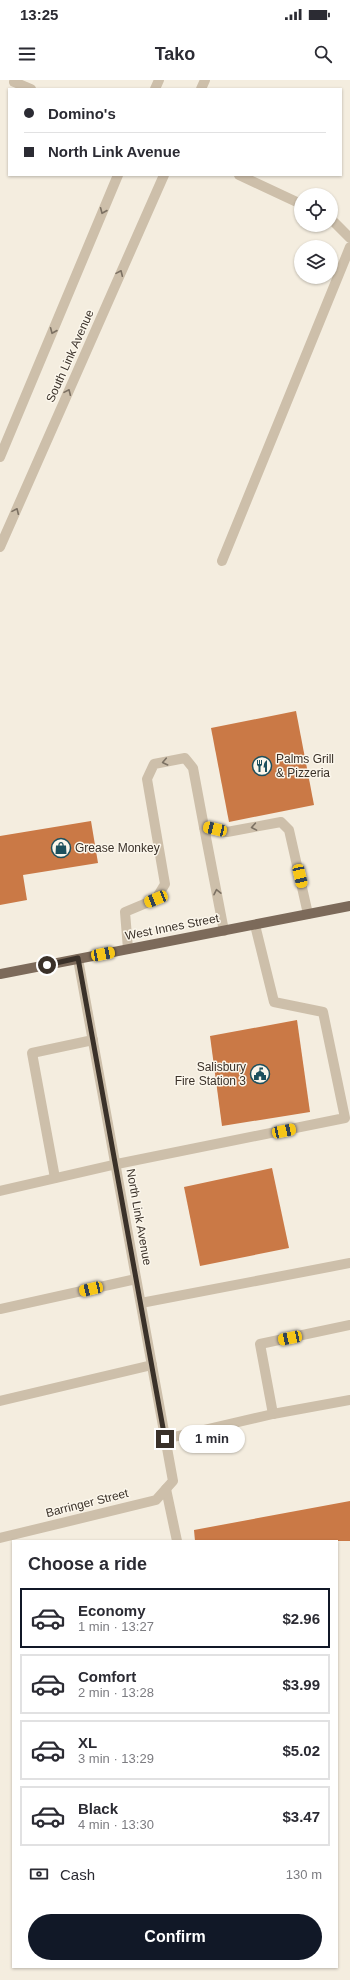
<!DOCTYPE html>
<html lang="en">
<head>
<meta charset="utf-8">
<style>
  body { margin:0; font-family:Helvetica,sans-serif; background:#f2f2f3; color:#2b2b33; height:100vh; display:flex; flex-direction:column; font-size:15px; white-space:nowrap }
  * { box-sizing:border-box; margin:0 }
  p { font-size:13px; color:#7c7c81 }
  .icon { flex:none; width:22px; height:22px; fill:none; stroke:currentColor; stroke-width:2; stroke-linecap:round; stroke-linejoin:round }
  .map { position:relative; flex:1; overflow:hidden }
  .drawer { position:absolute; left:12px; top:1460px; width:326px; height:428px; display:flex; flex-direction:column; background:#fff; border-radius:0px; box-shadow:0 1px 3px #0004 }
  .drawer>* { flex:none }
  .banner { position:absolute; left:8px; top:8px; width:334px; height:88px; border-radius:0px; box-shadow:0 1px 3px #0004; display:grid; align-content:center; height:88px; padding:0 16px; background:#fff }
  .buttons { position:absolute; left:294px; top:108px; display:grid; gap:8px }
  .buttons a { display:grid; place-items:center; width:44px; height:44px; border-radius:50%; background:#fff; box-shadow:0 1px 3px #0004; font-size:20px }
  .end { position:absolute; width:18px; height:18px; margin:-9px; border:5px solid #3a3129; background:#fff; box-shadow:0 0 0 2px #fff }
  .from { border-radius:50% }
  .bubble { position:absolute; height:28px; border-radius:14px; background:#fff; box-shadow:0 1px 3px #0004; font-size:13px; font-weight:600; line-height:28px; text-align:center }
  .car { position:absolute; width:12px; height:24px; margin:-12px -6px; border-radius:5px; box-shadow:0 0 3px 1px #0007; background:linear-gradient(#f5c518 24%,#345 0 40%,#f5c518 0 76%,#345 0 86%,#f5c518 0) }
  .banner b { display:flex; align-items:center; gap:14px; height:38px; font-size:15px }
  .banner b+b { border-top:1px solid #e1e1e2 }
  .banner i { width:10px; height:10px; background:#2b2b33 }
  ul { padding:0; list-style:none }
  li { display:flex; align-items:center; gap:12px; height:60px; margin:0 8px 6px; padding:0 8px; border:2px solid #e1e1e2; border-radius:0px }
  li div { flex:1 }
  li b { display:block; font-size:15px }
  li em { font-style:normal; font-weight:600 }
  li.active { border-color:#111827 }
  li>.icon { width:36px; height:36px; stroke-width:1.5 }
  h2 { padding:0 16px; font-size:18px; line-height:48px }
  .pay { display:flex; align-items:center; gap:10px; height:44px; padding:0 16px; font-size:15px }
  .pay p { margin-inline-start:auto }
  .cta { display:flex; gap:8px; margin-top:auto; padding:8px 16px }
  .cta a { flex:1; height:46px; border-radius:24px; background:#111827; color:#fff; font-size:16px; font-weight:600; line-height:46px; text-align:center }
  .status { display:flex; justify-content:space-between; align-items:center; height:28px; padding:0 20px; background:#fff; direction:ltr }
  .status svg { height:11px; fill:currentColor }
  header { display:flex; justify-content:space-between; align-items:center; height:52px; padding:0 16px; background:#fff; font-size:18px; font-weight:600 }
  .map>svg:first-child { display:block }
  .building { fill:#ca7946 }
  .lines { fill:none; stroke-linecap:round; stroke-linejoin:round }
  .minor { stroke:#cdbfaa; stroke-width:10 }
  .major { stroke:#7c6a5a; stroke-width:10 }
  .oneway { stroke:#7c7163 }
  .route { stroke:#3a3129; stroke-width:5 }
  .labels { text-anchor:middle; dominant-baseline:central; stroke-width:3; stroke-linejoin:round; paint-order:stroke }
  .street-label { font-size:12px; fill:#3a3129; stroke:#fbf6eb }
  .poi-label { font-size:12px; fill:#3a3129; stroke:#fbf6eb; text-anchor:start }
</style>
</head>
<body>
<div class="status"><b>13:25</b><svg viewBox="0 0 49 12"><path d="M0 12V9h3v3zM5 12V6h3v6zM10 12V3h3v9zM15 12V0h3v12zM26 1h20v11H26zM47 4h2v5h-2z"/></svg></div>
<header><svg class="icon" aria-label="menu" viewBox="0 0 24 24"><path d="M4 6h16M4 12h16M4 18h16"/></svg>Tako<svg class="icon" aria-label="search" viewBox="0 0 24 24"><circle cx="10" cy="10" r="6"/><path d="M15 15l6 6"/></svg></header>
<div class="map">
<svg width="350" height="1900" viewBox="0 0 350 1900">
  <rect width="100%" height="100%" fill="#f4eddf"/>
  <!-- building -->
  <g class="building">
    <path d="M296,631l18,94 -85,17 -18,-94z"/>
    <path d="M91,741l7,42 -75,12 4,25 -27,5v-69z"/>
    <path d="M297,940l13,92 -88,14 -12,-90z"/>
    <path d="M272,1088l17,80 -89,18 -16,-79z"/>
    <path d="M350,1421v40h-155l-1,-11z"/>
  </g>
  <g class="lines">
    <!-- minor -->
    <g class="minor">
      <path d="M14,2l17,7"/>
      <path d="M155,9l4,-9"/>
      <path d="M201,9l4,-9"/>
      <path d="M239,95l62,29"/>
      <path d="M331,139l19,19"/>
      <path d="M0,377l118,-282"/>
      <path d="M0,467l164,-372"/>
      <path d="M222,481l128,-314"/>
      <path d="M204,747l20,104"/>
      <path d="M128,869l-3,-37 31,-13 9,-15 -18,-105 7,-15 31,-6 8,10 11,59 23,5 54,-10 8,8 19,84"/>
      <path d="M55,1098l-23,-125 61,-13"/>
      <path d="M0,1111l117,-27 228,-46 -22,-106 -49,-10 -19,-77"/>
      <path d="M141,1223l209,-40"/>
      <path d="M0,1229l136,-30"/>
      <path d="M0,1321l152,-36"/>
      <path d="M273,1334l-13,-70 90,-19"/>
      <path d="M165,1359l108,-25 77,-14"/>
      <path d="M166,1409l11,52"/>
      <path d="M0,1458l156,-38 17,-19 -95,-522"/>
    </g>
    <!-- major -->
    <path class="major" d="M0,894l350,-68"/>
  </g>
  <!-- one-way arrows -->
  <defs><path id="oneway-chevron" d="M-2-3.5L2.5 0L-2 3.5" fill="none" stroke-width="1.6" stroke-linecap="round" stroke-linejoin="round"/></defs>
  <g class="oneway">
    <use href="#oneway-chevron" transform="translate(103 131) rotate(113)"/>
    <use href="#oneway-chevron" transform="translate(120 193) rotate(-66)"/>
    <use href="#oneway-chevron" transform="translate(53 251) rotate(113)"/>
    <use href="#oneway-chevron" transform="translate(68 312) rotate(-66)"/>
    <use href="#oneway-chevron" transform="translate(16 431) rotate(-66)"/>
    <use href="#oneway-chevron" transform="translate(165 682) rotate(168)"/>
    <use href="#oneway-chevron" transform="translate(254 747) rotate(170)"/>
    <use href="#oneway-chevron" transform="translate(217 812) rotate(-102)"/>
  </g>
  <g class="lines">
    <!-- route -->
    <path class="route" d="M47,885l31,-7 87,481"/>
  </g>
  <!-- icons -->
  <defs>
    <g id="restaurant-ring" transform="scale(1)"><circle r="9.5" fill="#fbf6eb" stroke="#1d505d" stroke-width="1.5"/><path d="M-5-6h1v4h1v-4h1v4h1v-4h1v5L-1.5 .5V6h-2V.5L-5-1ZM5-6V6H3V1.5H1.5Q1.5-4 5-6Z" fill="#1d505d"/></g>
    <g id="shop-ring" transform="scale(1)"><circle r="9.5" fill="#fbf6eb" stroke="#1d505d" stroke-width="1.5"/><path d="M-5-2.5h2.3a2.7 3.5 0 0 1 5.4 0H5L5.5 6h-11ZM-1.5-2.5h3a1.5 2.3 0 0 0-3 0Z" fill="#1d505d"/></g>
    <g id="civic-ring" transform="scale(1)"><circle r="9.5" fill="#fbf6eb" stroke="#1d505d" stroke-width="1.5"/><path d="M-.6-6.5H3V-4.5H.6V-3L4-1V1h2V6H-6V1h2V-1L-.6-3ZM-1.2 2.5V6h2.4V2.5Z" fill="#1d505d"/></g>
  </defs>
  <g fill-rule="evenodd">
    <use href="#restaurant-ring" x="262" y="686"/>
    <use href="#shop-ring" x="61" y="768"/>
    <use href="#civic-ring" x="260" y="994"/>
  </g>
  <g class="labels">
    <!-- street labels -->
    <g class="street-label">
      <text transform="translate(70 276) rotate(-66)">South Link Avenue</text>
      <text transform="translate(172 847) rotate(-11)">West Innes Street</text>
      <text transform="translate(139 1137) rotate(80)">North Link Avenue</text>
      <text transform="translate(87 1423) rotate(-14)">Barringer Street</text>
    </g>
    <!-- poi labels -->
    <g class="poi-label">
      <text x="276" y="679">Palms Grill<tspan x="276" dy="14">&amp; Pizzeria</tspan></text>
      <text x="75" y="768">Grease Monkey</text>
      <text x="246" y="987" text-anchor="end">Salisbury<tspan x="246" dy="14">Fire Station 3</tspan></text>
    </g>
  </g>
</svg>
<div class="buttons">
<a><svg class="icon" aria-label="locate" viewBox="0 0 24 24"><circle cx="12" cy="12" r="6"/><path d="M12 2v4M12 18v4M2 12h4M18 12h4"/></svg></a>
<a><svg class="icon" aria-label="layers" viewBox="0 0 24 24"><path d="M12 4l9 5-9 5-9-5zM3 14l9 5 9-5"/></svg></a>
</div>
<i class="end from" style="left:47px;top:885px"></i>
<i class="end" style="left:165px;top:1359px"></i>
<div class="bubble" style="left:179px;top:1345px;width:66px">1 min</div>
<i class="car" style="left:215px;top:749px;rotate:283deg"></i>
<i class="car" style="left:300px;top:796px;rotate:167deg"></i>
<i class="car" style="left:156px;top:819px;rotate:248deg"></i>
<i class="car" style="left:103px;top:874px;rotate:79deg"></i>
<i class="car" style="left:284px;top:1051px;rotate:78deg"></i>
<i class="car" style="left:91px;top:1209px;rotate:257deg"></i>
<i class="car" style="left:290px;top:1258px;rotate:258deg"></i>
<div class="banner">
<b><i class="from"></i>Domino's</b>
<b><i></i>North Link Avenue</b>
</div>
<section class="drawer">
<h2>Choose a ride</h2>
<ul>
<li class="active"><svg class="icon" aria-label="car" viewBox="0 0 24 24"><path d="M5 17H2v-5l4-1 3-4h7l3 4 3 1v5h-3M9 17h6M6 11h13"/><circle cx="7" cy="17" r="2"/><circle cx="17" cy="17" r="2"/></svg><div><b>Economy</b><p>1 min · 13:27</p></div><em>$2.96</em></li>
<li><svg class="icon" aria-label="car" viewBox="0 0 24 24"><path d="M5 17H2v-5l4-1 3-4h7l3 4 3 1v5h-3M9 17h6M6 11h13"/><circle cx="7" cy="17" r="2"/><circle cx="17" cy="17" r="2"/></svg><div><b>Comfort</b><p>2 min · 13:28</p></div><em>$3.99</em></li>
<li><svg class="icon" aria-label="car" viewBox="0 0 24 24"><path d="M5 17H2v-5l4-1 3-4h7l3 4 3 1v5h-3M9 17h6M6 11h13"/><circle cx="7" cy="17" r="2"/><circle cx="17" cy="17" r="2"/></svg><div><b>XL</b><p>3 min · 13:29</p></div><em>$5.02</em></li>
<li><svg class="icon" aria-label="car" viewBox="0 0 24 24"><path d="M5 17H2v-5l4-1 3-4h7l3 4 3 1v5h-3M9 17h6M6 11h13"/><circle cx="7" cy="17" r="2"/><circle cx="17" cy="17" r="2"/></svg><div><b>Black</b><p>4 min · 13:30</p></div><em>$3.47</em></li>
</ul>
<div class="pay"><svg class="icon" aria-label="cash" viewBox="0 0 24 24"><path d="M3 7h18v10H3z"/><circle cx="12" cy="12" r="2"/></svg>Cash<p>130 m</p></div>
<div class="cta"><a>Confirm</a></div>
</section>
</div>
</body>
</html>
